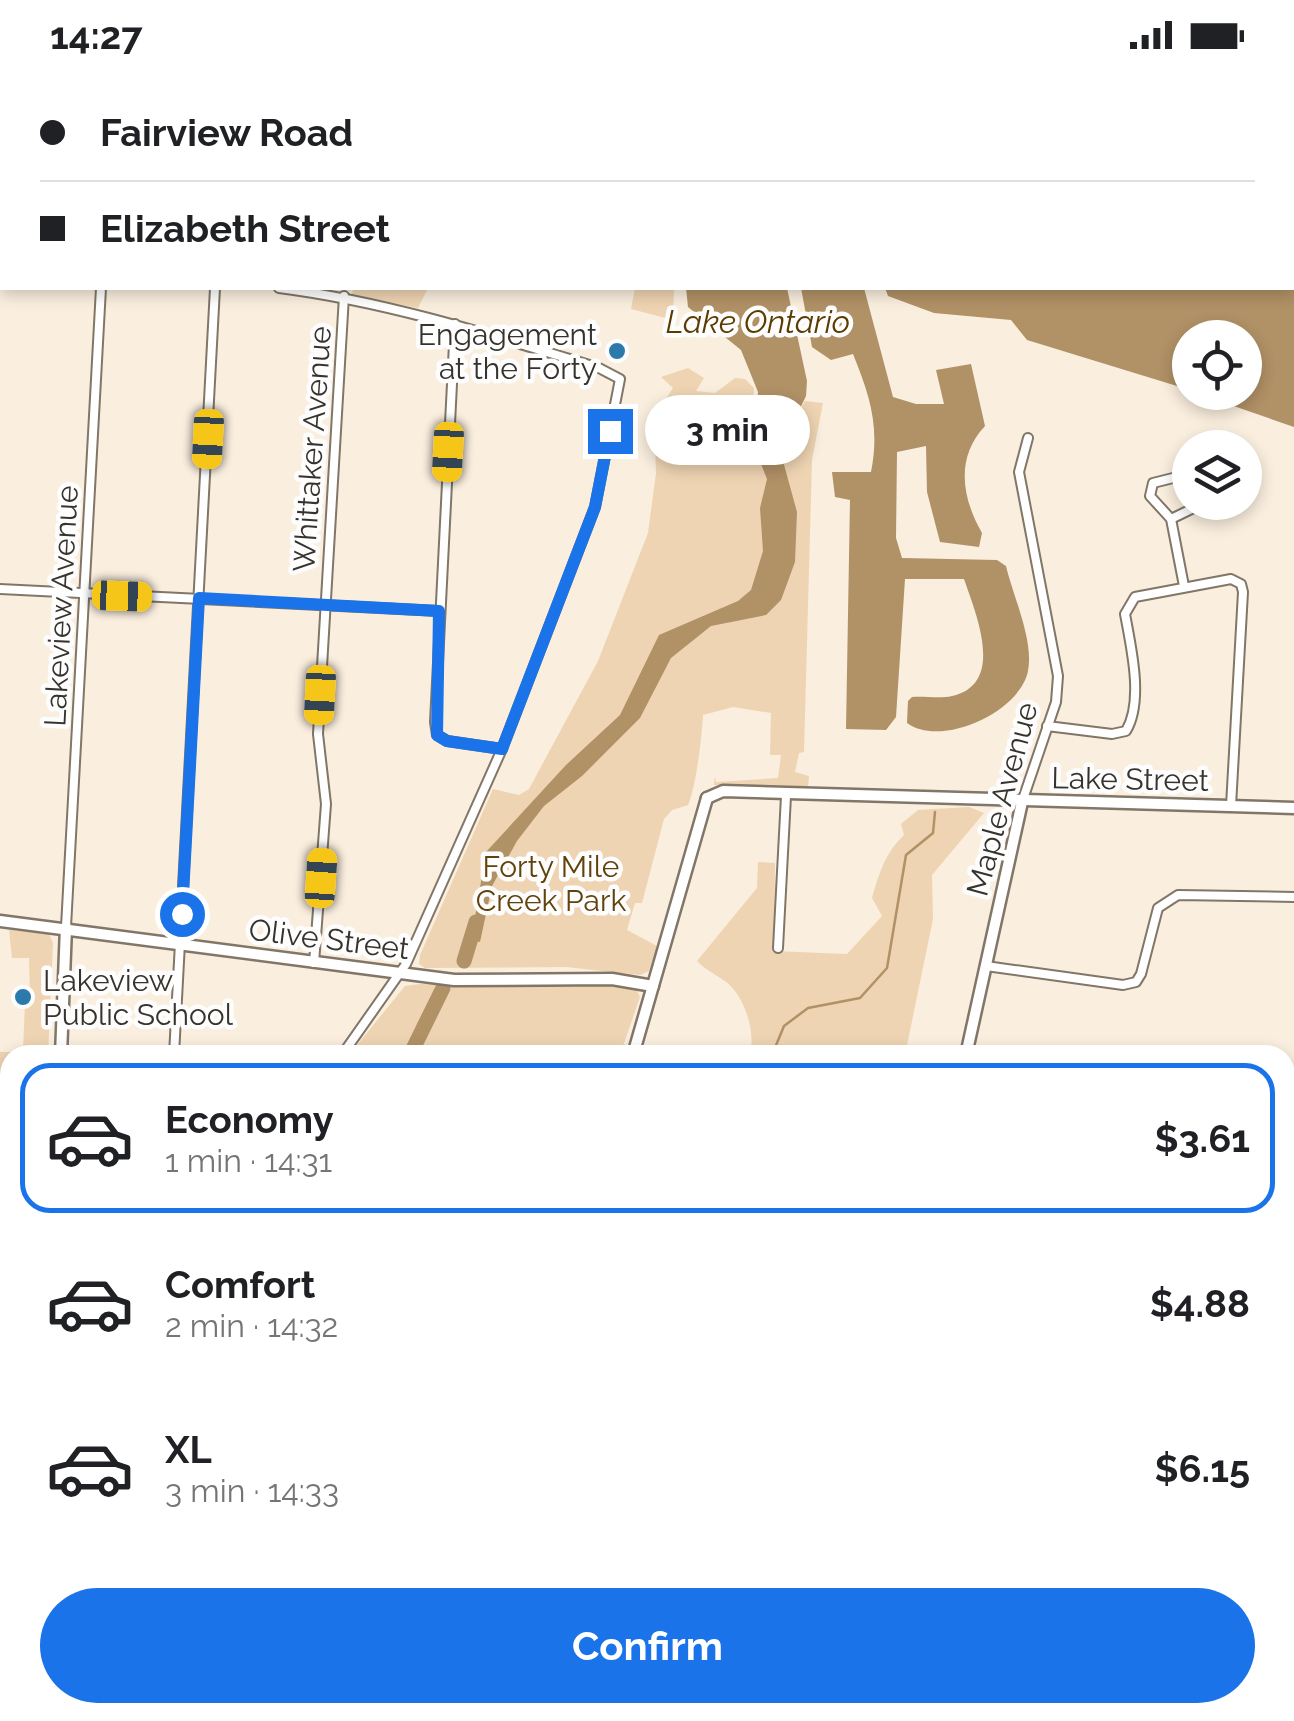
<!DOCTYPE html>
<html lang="en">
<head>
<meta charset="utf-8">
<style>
  body { margin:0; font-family:Raleway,sans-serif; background:#f6f6f6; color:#202124; height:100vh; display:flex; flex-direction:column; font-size:38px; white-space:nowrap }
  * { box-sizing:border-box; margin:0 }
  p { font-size:32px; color:#757577 }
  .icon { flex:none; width:55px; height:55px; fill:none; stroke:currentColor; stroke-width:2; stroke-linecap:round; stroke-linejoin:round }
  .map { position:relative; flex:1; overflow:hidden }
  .details { position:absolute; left:0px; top:975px; width:1295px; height:678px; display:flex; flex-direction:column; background:#fff; border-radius:30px 30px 0 0; box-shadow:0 5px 15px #0003 }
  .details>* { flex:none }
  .hud { position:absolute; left:0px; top:0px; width:1295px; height:220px; box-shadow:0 5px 15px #0003; display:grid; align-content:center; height:220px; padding:0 40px; background:#fff }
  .buttons { position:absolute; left:1172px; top:250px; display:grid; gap:20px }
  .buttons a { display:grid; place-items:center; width:90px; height:90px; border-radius:50%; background:#fff; box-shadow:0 5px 15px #0003; font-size:50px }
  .end { position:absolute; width:45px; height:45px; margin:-22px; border:12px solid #1a73e8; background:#fff; box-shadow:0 0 0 5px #fff }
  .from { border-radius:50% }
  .bubble { position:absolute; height:70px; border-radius:35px; background:#fff; box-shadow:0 5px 15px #0003; font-size:32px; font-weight:700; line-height:70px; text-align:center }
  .car { position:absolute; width:30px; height:60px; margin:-30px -15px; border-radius:12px; box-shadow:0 0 8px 2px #0007; background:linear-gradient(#f5c518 24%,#345 0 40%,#f5c518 0 76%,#345 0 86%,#f5c518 0) }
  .hud b { display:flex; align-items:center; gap:35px; height:95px; font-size:38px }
  .hud b+b { border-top:2px solid #e0e0e0 }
  .hud i { width:25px; height:25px; background:#202124 }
  ul { padding:18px 0 0; list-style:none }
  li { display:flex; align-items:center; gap:30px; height:150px; margin:0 20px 15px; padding:0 20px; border:5px solid transparent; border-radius:30px }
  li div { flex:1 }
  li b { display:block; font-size:38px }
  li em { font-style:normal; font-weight:700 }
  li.selected { border-color:#1a73e8 }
  li>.icon { width:90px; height:90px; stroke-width:1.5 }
  .button { display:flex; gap:20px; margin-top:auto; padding:20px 40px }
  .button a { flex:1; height:115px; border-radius:60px; background:#1a73e8; color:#fff; font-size:40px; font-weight:700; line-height:115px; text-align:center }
  .status { display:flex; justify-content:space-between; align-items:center; height:70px; padding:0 50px; background:#fff; direction:ltr }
  .status svg { height:28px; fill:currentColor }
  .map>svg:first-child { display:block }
  .green { fill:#eed4b2 }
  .water { fill:#b19166 }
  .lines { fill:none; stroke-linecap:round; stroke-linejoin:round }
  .stream { stroke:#b19166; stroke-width:2.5 }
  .river { stroke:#b19166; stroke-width:15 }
  .minor-casing { stroke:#817667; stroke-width:12 }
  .tertiary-casing { stroke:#817667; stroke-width:15 }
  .secondary-casing { stroke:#817667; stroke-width:16 }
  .motorway-casing { stroke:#817667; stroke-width:20 }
  .minor { stroke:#fff; stroke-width:8 }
  .tertiary { stroke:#fff; stroke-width:10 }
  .secondary { stroke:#fff; stroke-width:11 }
  .motorway { stroke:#fff; stroke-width:15 }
  .rail-casing { stroke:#59534b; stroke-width:6 }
  .rail { stroke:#fdfdfd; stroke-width:2.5; stroke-dasharray:8; stroke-linecap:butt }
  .route { stroke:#1a73e8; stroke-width:12 }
  .poi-dot { fill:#2c79ab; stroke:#fdfdfd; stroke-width:4 }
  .labels { text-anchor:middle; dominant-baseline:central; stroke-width:9; stroke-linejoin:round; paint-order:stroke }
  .poi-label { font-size:30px; fill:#37322c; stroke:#fdfdfd; text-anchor:end }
  .street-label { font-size:30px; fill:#37322c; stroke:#fdfdfd }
  .park-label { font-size:30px; fill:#62420b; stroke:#fdfdfd }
  .water-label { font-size:32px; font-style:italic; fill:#5c3b01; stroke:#fdfdfd }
</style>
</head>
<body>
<div class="status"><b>14:27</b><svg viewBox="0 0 49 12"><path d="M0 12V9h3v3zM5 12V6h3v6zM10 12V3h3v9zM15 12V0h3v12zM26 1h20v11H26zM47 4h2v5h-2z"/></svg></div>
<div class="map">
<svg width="1294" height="1651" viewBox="0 0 1294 1651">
  <rect width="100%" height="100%" fill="#faeede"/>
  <!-- green -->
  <g class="green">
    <path d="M353,218h75l-10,20 -66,-13z"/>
    <path d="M635,218h39l-1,32 -42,-11z"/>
    <path d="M688,298l16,10 -8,13 19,2 20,-15 10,1 9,9 -1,20 29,34 23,-41 18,2 -11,57 -8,292 -5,1 -4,19 14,4 -1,12 -94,-3 1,-9 1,6 62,-4 3,-23h-11l1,-42 -38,-6 -30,8c-1,21 -7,72 -15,90l-16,5 -8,9 -22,84h-7l-8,27 30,16 -8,25 -9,4 -74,-8 -141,1 -6,-4 1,-9 73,-166 26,6 10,-6 69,-128 50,-128 8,-60 -2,-56 19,-29 -12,-11z"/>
    <path d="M969,737l15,6 -52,62 1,44 -28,136h-168l13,-2c5,-19 -3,-46 -15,-62 -8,-12 -28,-19 -38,-30l60,-73 1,-26 17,1 -1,88 73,3 35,-38 -10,-18c7,-24 13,-45 32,-63l-3,-11 17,-14z"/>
    <path d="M9,860l40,4 4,9 -5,112h-38v120l-10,1v-124h23l2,-51 5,-1 -1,-42h-17z"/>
    <path d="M420,914l199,2 17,2 4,9 -20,58h-271l56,-69z"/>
    <path d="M0,1498h10v144l68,1 2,8h-74l-6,-8z"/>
  </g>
  <!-- water -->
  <g class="water">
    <path d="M0,0h1294v357l-98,-34 49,-1v-54h-55v52l-163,-50 -16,-20 -77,-7 -46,-17 -3,-8h407v-216h-1290l-2,118z"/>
    <path d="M686,218h101l20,93 -1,15 -26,54 17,62 -2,50 -14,38 -15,15 -55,11 -40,32 -31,60 -58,58 -38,30 -27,35 -25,45 -12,56 -14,-3 8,-16 12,-71 80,-87 54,-50 39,-80 79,-34 13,-11 12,-39 -3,-43 7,-29 -12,-30 3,-57 -17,-42 -53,-43z"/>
    <path d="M801,218h63l29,109 23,7h28l-8,-34 35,-6 14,62c-30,32 -23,72 -3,107l-3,14 -39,-5 -13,-50 -1,-46 -29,6 -1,86 6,20 95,2 9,6c7,30 28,74 22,105 -8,41 -87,77 -121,52l1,-22 4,-4c13,-1 28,2 40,-1 54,-12 24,-82 12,-117h-59l-9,138 -10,13 -40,-1 4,-229 -15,-3 -3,-25h39c9,-45 -1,-76 -18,-118l-22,6 -19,-13z"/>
  </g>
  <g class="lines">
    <!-- stream -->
    <g class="stream">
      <path d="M772,985l12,-29 24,-18 52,-10 27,-30 19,-113 27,-22 2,-21"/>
      <path d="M802,1651l3,-9"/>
    </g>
    <!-- river -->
    <g class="river">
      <path d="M464,891l12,-39"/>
      <path d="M410,985l33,-67"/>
      <path d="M0,1594l10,15"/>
      <path d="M38,1642l7,9"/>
    </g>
    <!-- minor casing -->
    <g class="minor-casing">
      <g id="minor">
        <path d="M0,195h2"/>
        <path d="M279,218c110,14 215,48 320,80l21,11 -25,128 -93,242 -96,215 -64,91"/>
        <path d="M455,254l-20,398 2,13 10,6 55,8"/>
        <path d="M1171,449l35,-17"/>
        <path d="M1184,516l-13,-67 -21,-23 3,-13 24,-6 13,5"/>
        <path d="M0,519l439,22"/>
        <path d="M1047,656l65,8 14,-3c18,-30 5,-84 -1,-117l10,-17 96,-18 10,5 2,8 -12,214"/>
        <path d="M1022,732l34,-100 2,-26 -39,-204 9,-34"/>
        <path d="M66,857l35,-639"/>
        <path d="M778,878l8,-152"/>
        <path d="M314,893l12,-159 -8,-70 26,-438"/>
        <path d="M986,896l137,19 13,-3 5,-8 17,-66 20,-13 116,2"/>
        <path d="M174,985l41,-767"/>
        <path d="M1291,1137l3,-2"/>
        <path d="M1285,1585h9"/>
        <path d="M214,1642l19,9"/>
        <path d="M1020,1642v9"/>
        <path d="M167,1651l3,-9"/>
        <path d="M738,1651v-9"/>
        <path d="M888,1651v-9"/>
      </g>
    </g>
    <!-- tertiary casing -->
    <g class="tertiary-casing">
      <g id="tertiary">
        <path d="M707,728l16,-7 571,17"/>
        <path d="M0,851l454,59 158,-1 41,7"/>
        <path d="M61,985l5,-128"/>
        <path d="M633,985l74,-257"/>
        <path d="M966,985l56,-253"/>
        <path d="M0,1374l10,2"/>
        <path d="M1285,1465h9"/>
        <path d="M857,1642l1,9"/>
        <path d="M870,1642v9"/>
        <path d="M454,1651l3,-9"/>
      </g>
    </g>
    <!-- secondary casing -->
    <g class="secondary-casing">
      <g id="secondary">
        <path d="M89,1642l2,9"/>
        <path d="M104,1642l3,9"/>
      </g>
    </g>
    <!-- motorway casing -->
    <g class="motorway-casing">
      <g id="motorway">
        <path d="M0,1114h10"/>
        <path d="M0,1193l10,1"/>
        <path d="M0,1220l10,1"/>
        <path d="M1285,1227l9,3"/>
        <path d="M1285,1271l9,1"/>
        <path d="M0,1288l10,1"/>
        <path d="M1285,1296h9"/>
        <path d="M1285,1328l9,-1"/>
      </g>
    </g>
    <!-- minor -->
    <use href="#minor" class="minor"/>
    <!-- tertiary -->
    <use href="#tertiary" class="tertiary"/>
    <!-- secondary -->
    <use href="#secondary" class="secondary"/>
    <!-- motorway -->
    <use href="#motorway" class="motorway"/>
    <!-- rail casing -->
    <g class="rail-casing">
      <g id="rail">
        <path d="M0,1483h10"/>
        <path d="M1285,1496l9,1"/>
      </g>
    </g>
    <!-- rail -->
    <use href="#rail" class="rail"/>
  </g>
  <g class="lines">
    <!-- route -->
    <path class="route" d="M182,844l17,-316 240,13 -2,124 10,6 55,8 93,-242 15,-76"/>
  </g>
  <!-- markers -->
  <g class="poi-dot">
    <circle cx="617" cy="281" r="10"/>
    <circle cx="23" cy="927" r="10"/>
  </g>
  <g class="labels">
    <!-- poi labels -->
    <g class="poi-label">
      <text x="597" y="264">Engagement<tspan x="597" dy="34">at the Forty</tspan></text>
      <text x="43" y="910" text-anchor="start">Lakeview<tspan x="43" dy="34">Public School</tspan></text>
    </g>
    <!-- street labels -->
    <g class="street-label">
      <text transform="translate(312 379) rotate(-86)">Whittaker Avenue</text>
      <text transform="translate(61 536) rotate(-87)">Lakeview Avenue</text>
      <text transform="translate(1130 709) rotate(1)">Lake Street</text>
      <text transform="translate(1002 729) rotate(-75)">Maple Avenue</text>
      <text transform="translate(329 869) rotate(7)">Olive Street</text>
    </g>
    <!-- park labels -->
    <g class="park-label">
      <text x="551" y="796">Forty Mile<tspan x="551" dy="34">Creek Park</tspan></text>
    </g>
    <!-- water labels -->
    <g class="water-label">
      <text x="758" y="251">Lake Ontario</text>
    </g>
  </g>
</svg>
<div class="buttons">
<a><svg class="icon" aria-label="locate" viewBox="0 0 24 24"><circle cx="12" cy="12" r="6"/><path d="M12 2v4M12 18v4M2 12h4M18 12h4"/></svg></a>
<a><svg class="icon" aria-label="layers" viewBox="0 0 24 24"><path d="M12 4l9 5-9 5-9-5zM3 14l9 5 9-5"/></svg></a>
</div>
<i class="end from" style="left:182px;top:844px"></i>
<i class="end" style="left:610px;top:361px"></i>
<div class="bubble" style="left:645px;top:325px;width:165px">3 min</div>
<i class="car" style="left:208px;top:369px;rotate:183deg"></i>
<i class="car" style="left:448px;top:382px;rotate:183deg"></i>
<i class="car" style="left:122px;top:526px;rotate:92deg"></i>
<i class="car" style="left:320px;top:625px;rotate:183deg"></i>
<i class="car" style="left:321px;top:808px;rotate:4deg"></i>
<div class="hud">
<b><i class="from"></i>Fairview Road</b>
<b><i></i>Elizabeth Street</b>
</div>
<section class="details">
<ul>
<li class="selected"><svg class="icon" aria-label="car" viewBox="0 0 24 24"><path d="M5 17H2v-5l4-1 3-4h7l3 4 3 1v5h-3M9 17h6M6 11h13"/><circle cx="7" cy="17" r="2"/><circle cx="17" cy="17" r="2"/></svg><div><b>Economy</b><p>1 min · 14:31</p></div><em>$3.61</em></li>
<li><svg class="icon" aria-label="car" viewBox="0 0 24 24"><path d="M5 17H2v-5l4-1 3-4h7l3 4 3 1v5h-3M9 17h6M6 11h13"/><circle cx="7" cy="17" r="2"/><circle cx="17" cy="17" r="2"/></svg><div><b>Comfort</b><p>2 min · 14:32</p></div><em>$4.88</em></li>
<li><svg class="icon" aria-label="car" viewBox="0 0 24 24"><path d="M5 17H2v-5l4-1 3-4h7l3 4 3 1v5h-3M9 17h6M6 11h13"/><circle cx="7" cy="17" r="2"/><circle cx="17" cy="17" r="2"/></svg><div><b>XL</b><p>3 min · 14:33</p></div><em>$6.15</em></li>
</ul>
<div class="button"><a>Confirm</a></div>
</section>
</div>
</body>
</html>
